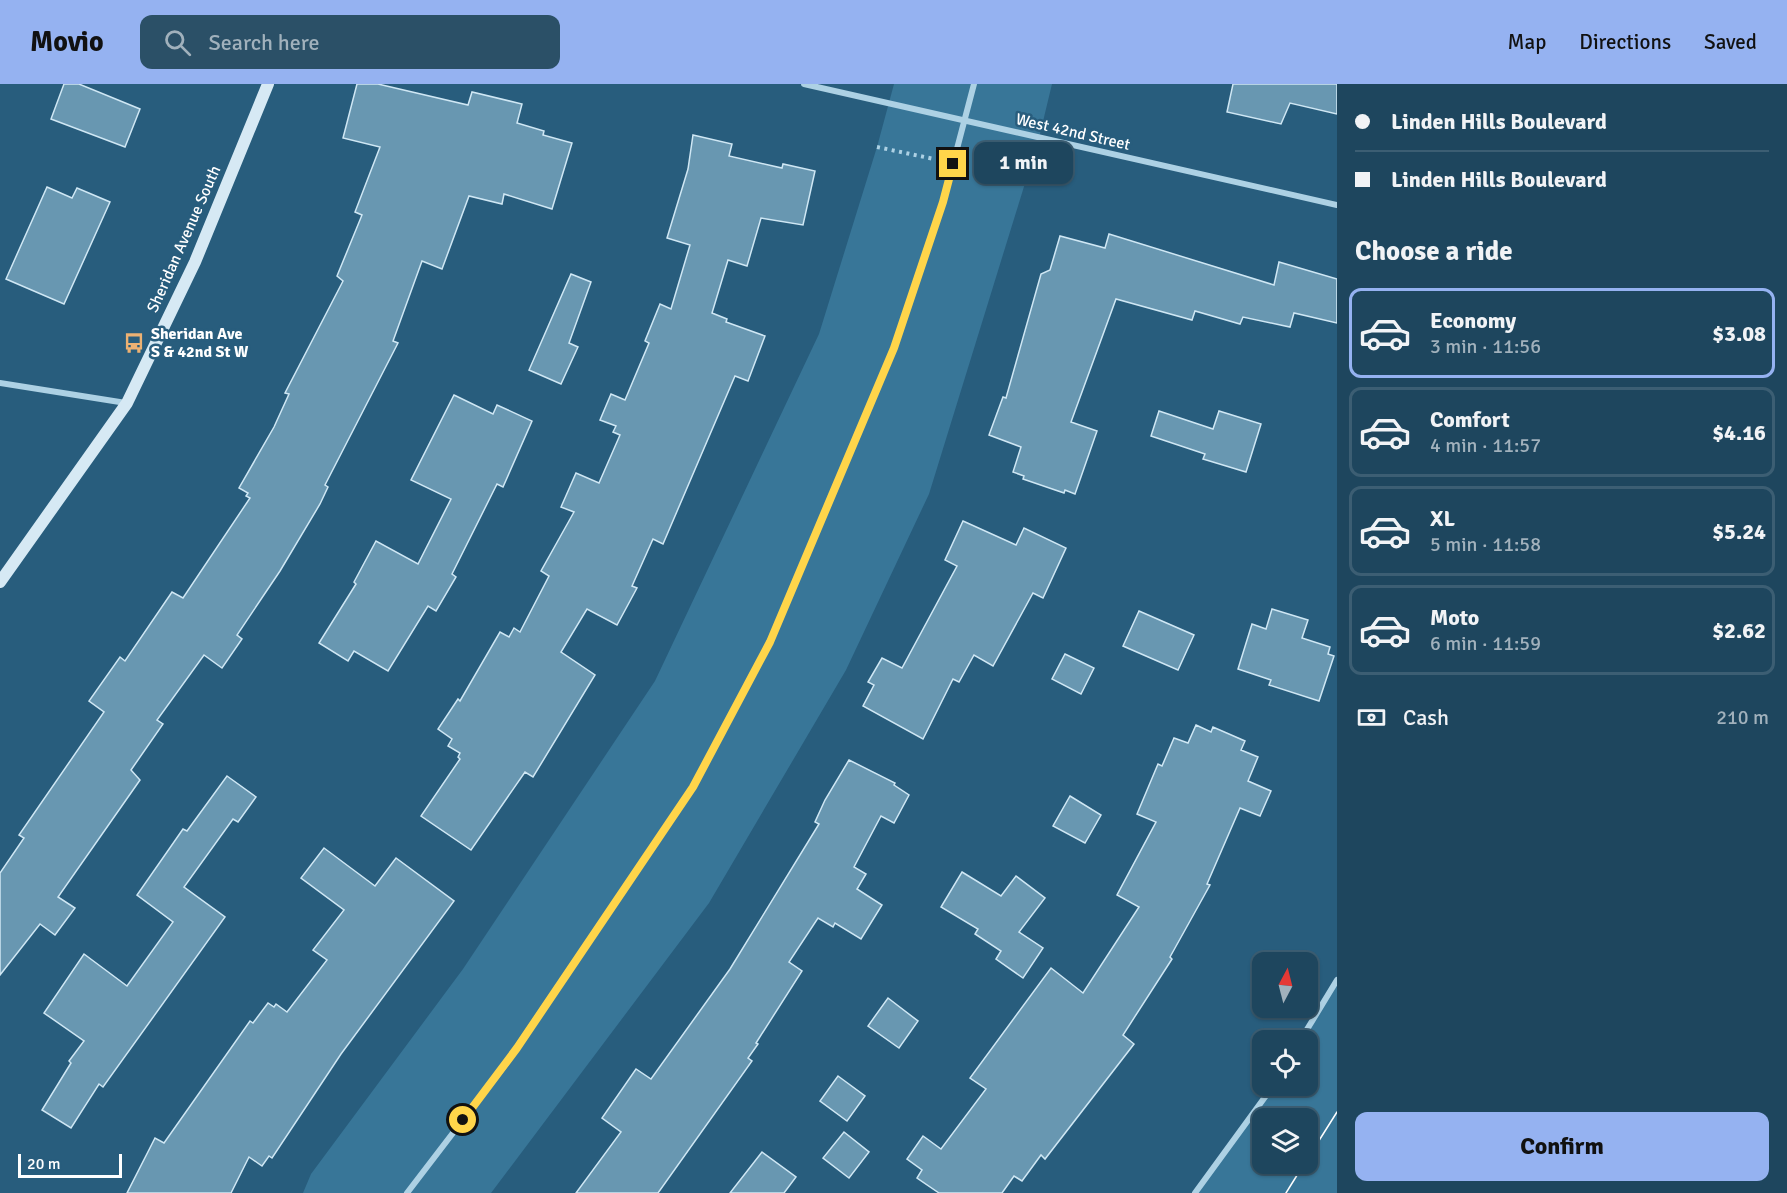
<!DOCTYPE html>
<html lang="en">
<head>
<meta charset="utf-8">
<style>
  body { margin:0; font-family:Signika,sans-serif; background:#2b5067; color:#f1f3f6; height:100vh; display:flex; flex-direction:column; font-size:22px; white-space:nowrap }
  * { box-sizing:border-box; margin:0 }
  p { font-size:20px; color:#a1b1bc }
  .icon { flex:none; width:33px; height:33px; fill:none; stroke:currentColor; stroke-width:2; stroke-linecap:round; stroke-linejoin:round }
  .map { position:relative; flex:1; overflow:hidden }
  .panel { display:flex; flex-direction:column; background:#1e465e; width:450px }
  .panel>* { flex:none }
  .guide { display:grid; align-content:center; height:132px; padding:0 18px; background:#1e465e }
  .needle { width:39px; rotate:7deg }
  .tools { position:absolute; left:1252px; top:868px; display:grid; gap:12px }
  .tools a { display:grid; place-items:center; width:66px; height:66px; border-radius:12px; background:#1e465e; box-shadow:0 2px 4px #0004,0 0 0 2px #3c5e73; font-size:30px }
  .scale { position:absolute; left:18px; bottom:15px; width:104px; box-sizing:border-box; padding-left:6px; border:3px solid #fff; border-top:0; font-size:16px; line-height:21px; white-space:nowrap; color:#fff; -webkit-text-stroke:4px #285d7d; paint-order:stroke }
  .end { position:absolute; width:27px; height:27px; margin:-14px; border:8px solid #ffd54a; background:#111; box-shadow:0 0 0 3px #111 }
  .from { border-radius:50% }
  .bubble { position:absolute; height:42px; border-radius:12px; background:#1e465e; box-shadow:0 2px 4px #0004,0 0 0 2px #3c5e73; font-size:20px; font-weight:800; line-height:42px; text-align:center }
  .guide b { display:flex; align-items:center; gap:21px; height:57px; font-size:22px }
  .guide b+b { border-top:2px solid #3c5e73 }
  .guide i { width:15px; height:15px; background:#f1f3f6 }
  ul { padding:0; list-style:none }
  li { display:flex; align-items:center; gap:18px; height:90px; margin:0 12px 9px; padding:0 6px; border:3px solid #3c5e73; border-radius:12px }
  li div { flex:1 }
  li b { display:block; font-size:22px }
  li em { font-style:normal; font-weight:800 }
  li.active { border-color:#95b2f1 }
  li>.icon { width:54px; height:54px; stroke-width:1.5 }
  h2 { padding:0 18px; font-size:27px; line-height:72px }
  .pay { display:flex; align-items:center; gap:15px; height:66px; padding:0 18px; font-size:22px }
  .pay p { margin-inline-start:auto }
  .button { display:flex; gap:12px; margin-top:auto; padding:12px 18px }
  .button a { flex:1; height:69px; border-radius:12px; background:#95b2f1; color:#111; font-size:24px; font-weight:800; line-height:69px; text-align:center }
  header { display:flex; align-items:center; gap:36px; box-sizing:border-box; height:84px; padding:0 30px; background:#95b2f1; color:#111 }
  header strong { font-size:28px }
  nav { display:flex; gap:33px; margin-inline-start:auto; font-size:21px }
  .search { width:420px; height:54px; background:#2b5067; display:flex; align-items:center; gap:15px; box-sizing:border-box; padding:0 21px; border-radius:12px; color:#a1b1bc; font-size:22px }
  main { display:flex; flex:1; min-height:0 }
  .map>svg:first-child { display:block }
  .green { fill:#387698; fill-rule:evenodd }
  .building { fill:#6897b1; stroke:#cfe7f4; stroke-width:1.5 }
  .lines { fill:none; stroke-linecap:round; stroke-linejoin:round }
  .path { stroke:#add1e4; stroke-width:4; stroke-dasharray:3 4.5; stroke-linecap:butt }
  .street { stroke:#add1e4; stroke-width:6 }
  .secondary { stroke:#d6e9f4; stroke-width:12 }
  .tram { stroke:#fff; stroke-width:1.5 }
  .route { stroke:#ffd54a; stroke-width:8 }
  .labels { text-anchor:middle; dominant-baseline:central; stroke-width:5; stroke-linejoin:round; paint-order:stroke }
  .street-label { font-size:16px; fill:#fff; stroke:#285d7d }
  .poi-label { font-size:16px; font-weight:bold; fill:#fff; stroke:#285d7d; text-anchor:start }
</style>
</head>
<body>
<header>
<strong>Movio</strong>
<div class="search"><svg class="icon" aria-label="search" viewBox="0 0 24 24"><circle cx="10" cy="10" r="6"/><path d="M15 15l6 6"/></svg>Search here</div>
<nav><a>Map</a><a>Directions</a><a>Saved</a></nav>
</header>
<main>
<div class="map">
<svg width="1337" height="1109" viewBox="0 0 1337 1109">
  <rect width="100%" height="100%" fill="#285d7d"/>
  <!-- green -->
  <g class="green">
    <path d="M894,0h158l-13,54 -110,356 -83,176 -137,233 -218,290h-188l8,-19 152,-205 192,-288 164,-347 58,-187z"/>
    <path d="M1337,896v213h-142l78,-107h35v-45h-8zM1263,1035h45v45h-45z"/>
  </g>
  <!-- building -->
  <g class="building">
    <path d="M64,0h15l61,25 -15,38 -74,-28z"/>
    <path d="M357,0h21l90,21 4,-13 50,12 -5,19 27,8 -1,4 29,8 -20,66 -48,-15 -2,10 -33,-8 -27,73 -20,-8 -29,80 5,2 -73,142 3,2 -8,17 -40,67 -43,64 5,4 -20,29 -18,-13 -47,65 6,4 -32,46 9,10 -82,117 17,11 -20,27 -15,-11 -40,51v-102l24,-35 -5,-3 85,-123 -15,-11 31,-44 5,4 47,-69 11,6 67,-100 -4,-2 2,-3 -9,-5 35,-61 15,-33 -4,-1 58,-112 -6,-5 25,-61 -7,-3 25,-65 -37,-9z"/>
    <path d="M1233,0h104v30l-47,-11 -9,21 -54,-12z"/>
    <path d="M693,51l39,9 -3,12 53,12 1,-4 32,7 -12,54 -42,-7 -14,48 -19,-6 -16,53 15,6 -1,3 39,14 -17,45 -13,-5 -72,168 -10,-5 -21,47 5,2 -20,37 -30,-16 -26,43 34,23 -62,102 -8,-5 -54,78 -50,-34 39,-57 -2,-2 2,-4 -12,-7 4,-7 -14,-10 20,-30 2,2 40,-69 9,5 5,-9 6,4 29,-56 -8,-5 33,-59 -13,-5 15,-34 23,10 21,-48 -7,-3 3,-6 -16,-6 11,-26 14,6 24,-57 -4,-2 15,-37 11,5 19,-64 -23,-7 21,-69z"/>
    <path d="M47,103l25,11 5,-10 33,14 -46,102 -58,-25z"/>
    <path d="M1109,150l165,51 5,-23 58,17v44l-43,-10 -4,14 -47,-10 -3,7 -45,-13 -3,9 -76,-21 -45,123 26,9 -22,63 -10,-4 -1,3 -41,-14 1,-3 -11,-4 8,-25 -32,-12 14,-38 3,1 35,-124 9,-4 10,-34 45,12z"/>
    <path d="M571,190l20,8 -22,61 9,4 -17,37 -32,-14z"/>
    <path d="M454,311l39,19 4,-9 35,16 -29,66 -6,-3 -45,90 4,3 -20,34 -8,-5 -40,65 -34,-20 -6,10 -29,-18 37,-59 -2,-2 22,-41 42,23 33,-65 -40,-19z"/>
    <path d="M1159,327l54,18 6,-18 42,13 -15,48 -43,-13 2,-5 -54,-18z"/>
    <path d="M963,437l53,24 8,-17 42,20 -23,50 -10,-5 -40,73 -19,-11 -15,27 -6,-3 -30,60 -60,-33 11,-21 -6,-3 14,-24 20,10 55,-102 -12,-6z"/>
    <path d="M1272,525l36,11 -6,18 28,9 -2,7 6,2 -15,45 -50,-16 2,-5 -33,-11 14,-45 14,5z"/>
    <path d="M1139,527l55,24 -16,35 -55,-24z"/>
    <path d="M1065,570l29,14 -13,26 -29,-15z"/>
    <path d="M1196,641l15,7 2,-5 32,14 -4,9 17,7 -10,24 23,10 -11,25 -20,-8 -33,76 3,1 -40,72 2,2 -49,76 11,9 -89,115 -4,-4 -19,26 -8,-5 -12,17h-63l-22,-15 5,-8 -15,-11 16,-23 18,13 45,-60 -16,-11 81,-110 32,25 56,-86 -22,-12 39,-73 -19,-8 21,-50 4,2 12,-28 14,5z"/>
    <path d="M849,676l46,23 -1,2 15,10 -15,28 -13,-7 -27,51 12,7 -9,15 25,16 -21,34 -26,-16 -2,4 -15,-9 -29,44 13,9 -46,72 2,1 -10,14 4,3 -94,132h-82l45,-61 -19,-14 34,-49 15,10 79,-110 89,-145 -4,-2 10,-22z"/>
    <path d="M227,692l29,21 -18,25 -5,-3 -49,68 41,30 -122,170 -4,-3 -28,44 -29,-18 29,-47 -2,-2 15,-20 -40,-28 40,-59 43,32 46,-64 -36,-27 46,-66 4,2z"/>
    <path d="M1070,712l31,19 -16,28 -32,-17z"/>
    <path d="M324,764l51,38 21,-28 58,43 -113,153 -69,104 -3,-2 -7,10 -13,-9 -18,36h-104l28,-55 9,5 86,-122 3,2 15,-20 6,4 2,-3 11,8 40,-52 -14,-10 31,-40 -43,-32z"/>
    <path d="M962,788l39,24 15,-20 29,22 -26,34 24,16 -20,30 -27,-19 5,-8 -26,-17 3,-5 -37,-22z"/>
    <path d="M888,914l30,23 -19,27 -31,-22z"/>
    <path d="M838,992l27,20 -18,25 -27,-20z"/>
    <path d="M844,1048l25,20 -20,26 -26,-20z"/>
    <path d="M762,1068l34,25 -12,16h-54z"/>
  </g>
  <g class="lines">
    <!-- path -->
    <g class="path">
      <path d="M877,63l57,12"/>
      <path d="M974,84l49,12"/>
    </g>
    <!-- street -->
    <g class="street">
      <path d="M804,0l533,121"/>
      <path d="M0,299l126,20"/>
      <path d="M1300,957l37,-61"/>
      <path d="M407,1109l98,-128 188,-278 77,-145 124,-294 49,-146 31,-118"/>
      <path d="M1195,1109l78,-107"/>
    </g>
    <!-- secondary -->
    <path class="secondary" d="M0,498l127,-179 68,-141 73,-178"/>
    <!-- tram -->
    <g class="tram">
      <path d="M1308,1074l29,-46"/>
      <path d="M1286,1109l18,-29"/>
    </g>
  </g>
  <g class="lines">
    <!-- route -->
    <path class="route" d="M463,1036l54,-72 176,-261 77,-145 124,-294 49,-146 10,-38"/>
  </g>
  <!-- icons -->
  <defs>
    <g id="bus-bare" transform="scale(1.62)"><path d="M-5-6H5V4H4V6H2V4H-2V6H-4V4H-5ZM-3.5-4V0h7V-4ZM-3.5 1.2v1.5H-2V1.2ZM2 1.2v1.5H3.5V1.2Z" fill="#ecb173" stroke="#285d7d" stroke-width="2.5" paint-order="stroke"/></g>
  </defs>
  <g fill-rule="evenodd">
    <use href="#bus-bare" x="134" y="259"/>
  </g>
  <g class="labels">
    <!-- street labels -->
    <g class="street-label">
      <text transform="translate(1073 48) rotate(13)">West 42nd Street</text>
      <text transform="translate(184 155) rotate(-66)">Sheridan Avenue South</text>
    </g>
    <!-- poi labels -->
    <g class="poi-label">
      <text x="151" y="250">Sheridan Ave<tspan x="151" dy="18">S &amp; 42nd St W</tspan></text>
    </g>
  </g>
</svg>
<div class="tools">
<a><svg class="needle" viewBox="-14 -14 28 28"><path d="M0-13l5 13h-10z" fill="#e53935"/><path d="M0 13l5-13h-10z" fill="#a1b1bc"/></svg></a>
<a><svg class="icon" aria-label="locate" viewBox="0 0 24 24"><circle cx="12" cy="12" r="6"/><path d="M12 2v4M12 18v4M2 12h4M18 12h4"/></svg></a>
<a><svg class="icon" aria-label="layers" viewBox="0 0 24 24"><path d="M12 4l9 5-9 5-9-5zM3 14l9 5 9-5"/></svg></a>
</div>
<div class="scale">20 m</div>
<i class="end from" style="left:463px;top:1036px"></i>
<i class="end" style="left:953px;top:80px"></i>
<div class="bubble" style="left:974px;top:58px;width:99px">1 min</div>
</div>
<section class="panel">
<div class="guide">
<b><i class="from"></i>Linden Hills Boulevard</b>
<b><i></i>Linden Hills Boulevard</b>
</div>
<h2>Choose a ride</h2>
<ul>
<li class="active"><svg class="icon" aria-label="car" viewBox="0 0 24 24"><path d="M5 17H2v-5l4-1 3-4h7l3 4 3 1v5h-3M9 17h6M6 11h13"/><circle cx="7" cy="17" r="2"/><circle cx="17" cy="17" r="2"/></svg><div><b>Economy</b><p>3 min · 11:56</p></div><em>$3.08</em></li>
<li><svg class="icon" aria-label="car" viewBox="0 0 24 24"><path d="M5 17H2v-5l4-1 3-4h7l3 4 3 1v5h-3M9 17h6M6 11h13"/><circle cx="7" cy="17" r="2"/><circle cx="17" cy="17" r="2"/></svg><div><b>Comfort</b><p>4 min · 11:57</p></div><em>$4.16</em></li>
<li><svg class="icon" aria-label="car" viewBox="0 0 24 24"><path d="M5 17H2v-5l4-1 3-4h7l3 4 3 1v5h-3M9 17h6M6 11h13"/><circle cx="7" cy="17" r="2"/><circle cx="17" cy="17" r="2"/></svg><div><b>XL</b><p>5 min · 11:58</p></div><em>$5.24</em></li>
<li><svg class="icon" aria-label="car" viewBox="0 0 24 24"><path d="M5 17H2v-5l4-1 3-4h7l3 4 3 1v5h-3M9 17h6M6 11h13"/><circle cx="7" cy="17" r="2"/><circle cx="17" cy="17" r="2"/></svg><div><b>Moto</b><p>6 min · 11:59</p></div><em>$2.62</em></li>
</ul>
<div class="pay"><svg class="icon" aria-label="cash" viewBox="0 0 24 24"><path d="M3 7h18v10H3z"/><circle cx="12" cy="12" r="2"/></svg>Cash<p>210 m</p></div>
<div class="button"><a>Confirm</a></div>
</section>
</main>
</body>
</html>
